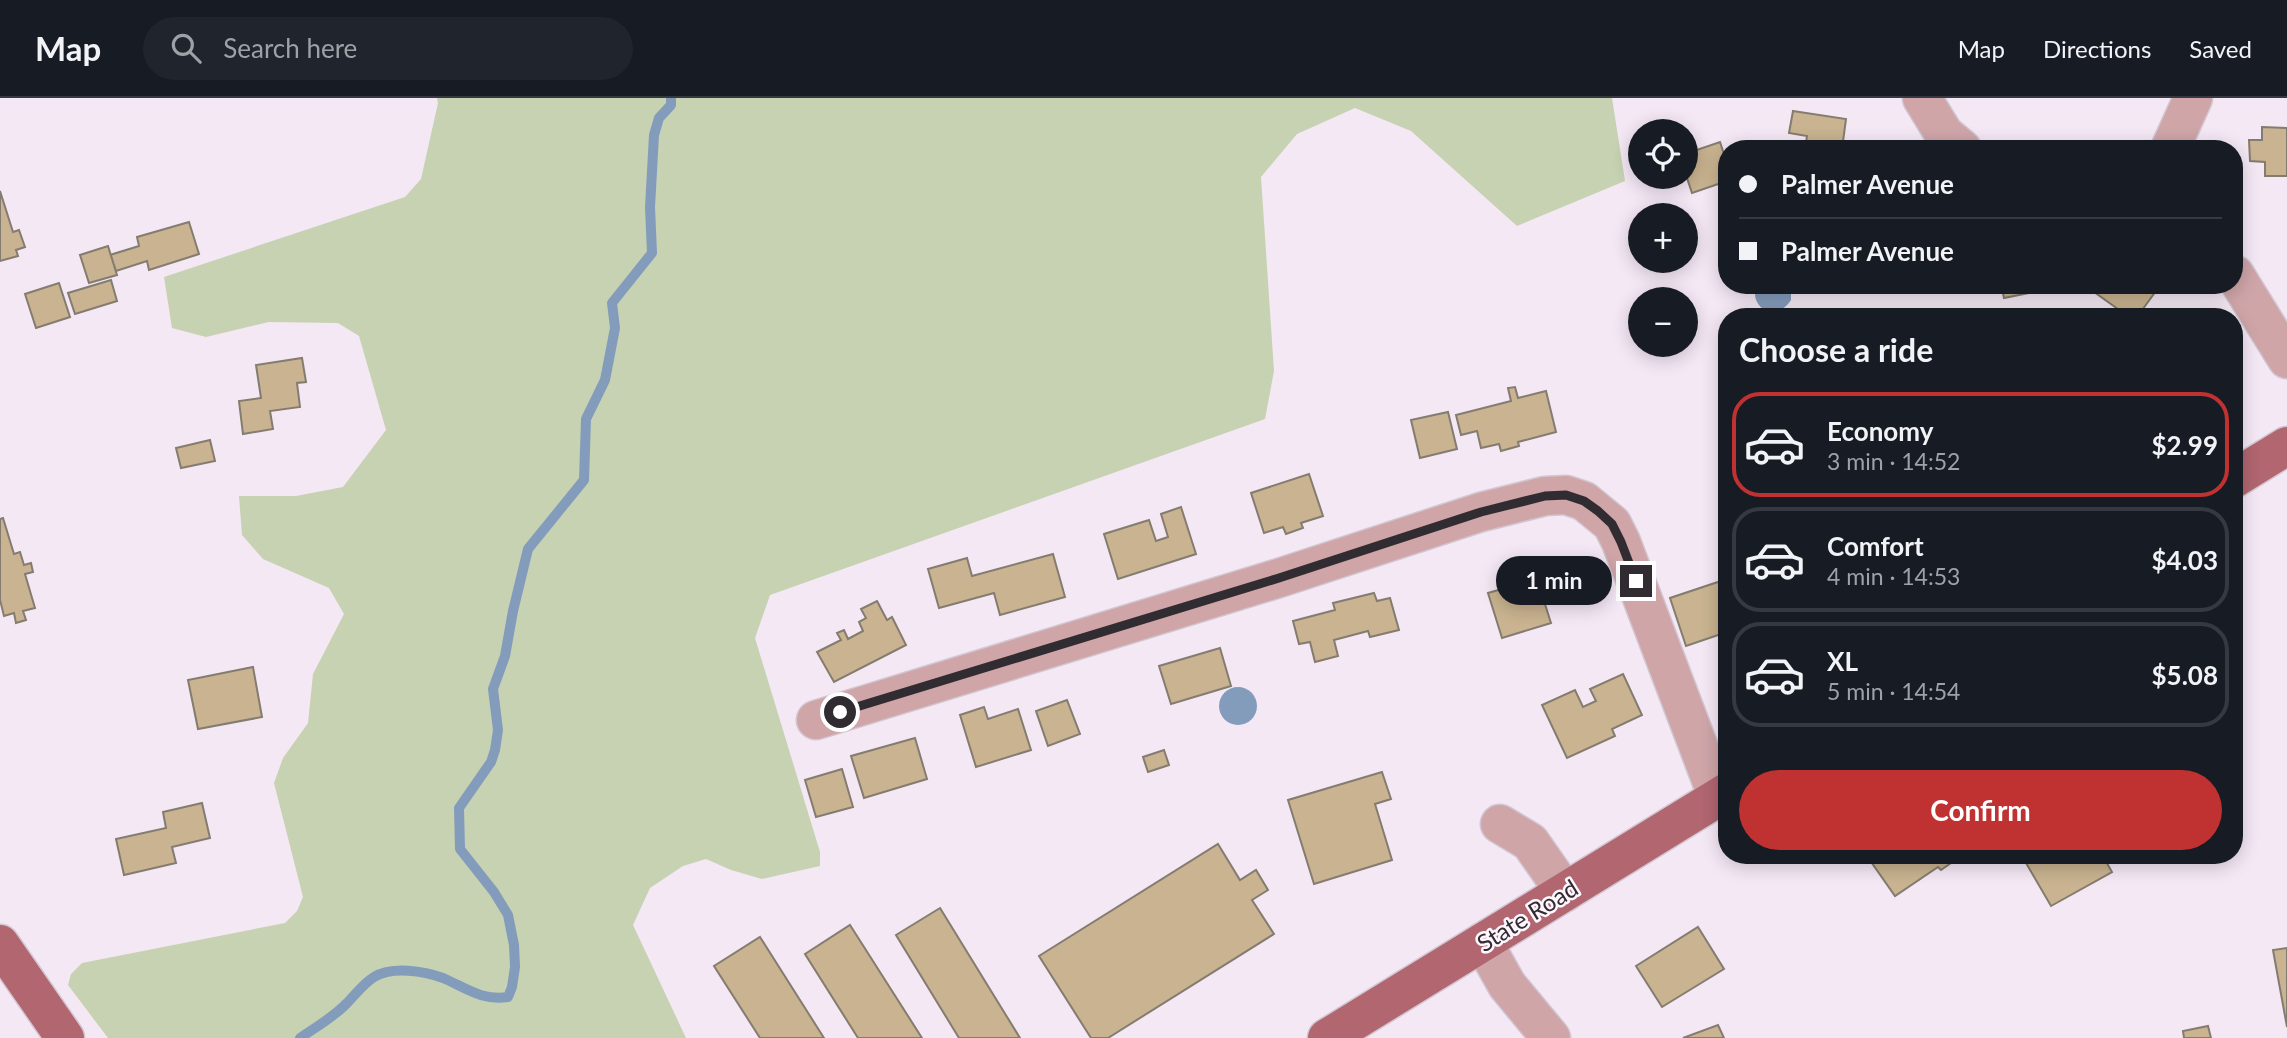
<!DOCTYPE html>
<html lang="en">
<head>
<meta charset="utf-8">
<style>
  body { margin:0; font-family:Lato,sans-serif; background:#20242c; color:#f1f3f6; height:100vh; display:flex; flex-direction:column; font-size:26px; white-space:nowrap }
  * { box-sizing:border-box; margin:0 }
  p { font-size:23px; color:#9ea1a6 }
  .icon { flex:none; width:38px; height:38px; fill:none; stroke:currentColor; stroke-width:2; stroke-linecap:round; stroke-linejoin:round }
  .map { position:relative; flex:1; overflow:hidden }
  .sheet { position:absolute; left:1718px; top:210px; width:525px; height:556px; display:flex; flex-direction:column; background:#171b24; border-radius:28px; box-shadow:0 4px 18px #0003 }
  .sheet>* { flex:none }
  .guide { position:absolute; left:1718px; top:42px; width:525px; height:154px; border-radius:28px; box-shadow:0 4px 18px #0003; display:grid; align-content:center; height:154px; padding:0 21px; background:#171b24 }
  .tools { position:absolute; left:1628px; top:21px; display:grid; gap:14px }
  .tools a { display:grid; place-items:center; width:70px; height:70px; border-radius:50%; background:#171b24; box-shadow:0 4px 18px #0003; font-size:35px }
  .end { position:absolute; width:32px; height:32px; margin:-16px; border:9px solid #312c31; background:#fff; box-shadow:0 0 0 4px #fff }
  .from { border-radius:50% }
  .bubble { position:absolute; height:49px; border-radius:24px; background:#171b24; box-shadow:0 4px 18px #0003; font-size:23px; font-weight:700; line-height:49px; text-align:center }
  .guide b { display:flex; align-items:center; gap:24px; height:66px; font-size:26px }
  .guide b+b { border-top:2px solid #363941 }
  .guide i { width:18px; height:18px; background:#f1f3f6 }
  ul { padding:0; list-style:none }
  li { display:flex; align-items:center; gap:21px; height:105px; margin:0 14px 10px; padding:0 7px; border:4px solid #363941; border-radius:28px }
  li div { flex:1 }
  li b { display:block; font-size:26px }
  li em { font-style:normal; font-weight:700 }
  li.on { border-color:#c03132 }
  li>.icon { width:63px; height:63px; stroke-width:1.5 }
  h2 { padding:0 21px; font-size:32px; line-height:84px }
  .button { display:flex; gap:14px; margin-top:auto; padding:14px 21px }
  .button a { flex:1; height:80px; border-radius:42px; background:#c03132; color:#fff; font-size:28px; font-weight:700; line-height:80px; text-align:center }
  header { display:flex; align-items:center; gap:42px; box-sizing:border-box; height:98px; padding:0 35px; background:#171b24; border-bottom:2px solid #363941 }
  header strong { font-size:33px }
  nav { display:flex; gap:38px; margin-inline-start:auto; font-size:24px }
  .search { width:490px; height:63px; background:#20242c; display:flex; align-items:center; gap:18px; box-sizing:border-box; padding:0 24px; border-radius:38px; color:#9ea1a6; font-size:26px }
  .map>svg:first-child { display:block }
  .green { fill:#c6d2b2 }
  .water { fill:#849cbb }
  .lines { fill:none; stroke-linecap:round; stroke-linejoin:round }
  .stream { stroke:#849cbb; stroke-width:10 }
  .building { fill:#c9b390; stroke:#847c70; stroke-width:2 }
  .minor-casing { stroke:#d1c6d1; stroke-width:41 }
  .major-casing { stroke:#d1c6d1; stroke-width:41 }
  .minor { stroke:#cfa5a8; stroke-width:38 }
  .major { stroke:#b16670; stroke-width:38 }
  .route { stroke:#312c31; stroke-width:9 }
  .labels { text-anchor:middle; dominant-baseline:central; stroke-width:5; stroke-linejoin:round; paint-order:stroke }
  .street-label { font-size:24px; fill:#312c31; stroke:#fef7fe }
</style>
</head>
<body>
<header>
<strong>Map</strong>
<div class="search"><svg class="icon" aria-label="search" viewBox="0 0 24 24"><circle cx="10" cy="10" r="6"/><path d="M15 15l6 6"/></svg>Search here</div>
<nav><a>Map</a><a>Directions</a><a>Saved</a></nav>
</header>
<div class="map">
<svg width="2287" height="940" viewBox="0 0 2287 940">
  <rect width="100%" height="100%" fill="#f4e8f4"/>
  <!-- green -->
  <path class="green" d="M437,0h1175l13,83 -108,45 -106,-95 -56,-23 -58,26 -36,43 13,194 -9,48 -495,176 -15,43 65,214v14l-58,13 -31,-9 -25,-11 -23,7 -33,22 -17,37 53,113h-578l-40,-53 3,-11 11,-11 203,-40 12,-12 6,-14 -29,-114 9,-25 25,-35 5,-49 31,-60 -15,-26 -66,-29 -21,-24 -3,-39h57l47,-9 43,-57 -27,-94 -21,-13 -69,-1 -63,15 -34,-9 -8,-51 241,-80 16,-18 17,-76z"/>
  <!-- water -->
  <g class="water">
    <path d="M1756,187h35v15c-14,22 -42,10 -35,-15z"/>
    <circle cx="1238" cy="608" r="19"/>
  </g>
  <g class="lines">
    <!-- stream -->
    <path class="stream" d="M300,940c16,-11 34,-21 47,-35 9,-9 16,-19 27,-26 18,-11 50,-6 69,1 23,10 39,23 65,19l4,-10 3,-20 -1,-22 -6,-30 -14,-23 -34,-43 -1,-41 32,-46 4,-12 3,-20 -5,-41 12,-33 8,-45 15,-62 56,-69 2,-61 19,-39 10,-52 -3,-25 40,-50 -2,-46 4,-72 5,-17 12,-13v-7"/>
  </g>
  <!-- building -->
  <g class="building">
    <path d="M1793,13l53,8 -4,30h-37l2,-13 -18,-3z"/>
    <path d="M2262,29l25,1v48h-22v-14l-15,-1 -1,-21h13z"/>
    <path d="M1720,44l7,21v18l-35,12 -7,-21v-18z"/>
    <path d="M0,93l13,41 6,-2 6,17 -9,3 2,6 -18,5z"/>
    <path d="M189,124l10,32 -50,16 -2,-9 -31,10 -6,-16 29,-9 -2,-9z"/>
    <path d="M108,148l9,29 -28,8 -9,-28z"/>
    <path d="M111,182l6,21 -42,13 -7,-21z"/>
    <path d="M59,185l11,34 -34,11 -11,-34z"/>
    <path d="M2001,187h52l1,3 -50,10z"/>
    <path d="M2093,187h56l7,6 -19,26h-8l-39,-28z"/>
    <path d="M302,260l4,24 -9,1 3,24 -30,4 3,18 -30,5 -4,-33 22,-3 -5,-33z"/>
    <path d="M1515,289l3,11 28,-7 10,41 -38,10 1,4 -18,5 -2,-7 -18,4 -4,-17 -16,4 -5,-20 55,-14 -3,-13z"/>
    <path d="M1448,314l9,37 -37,9 -9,-38z"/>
    <path d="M210,342l5,21 -34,7 -5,-20z"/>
    <path d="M1309,376l14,42 -22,7 2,5 -17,6 -3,-7 -19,6 -13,-40z"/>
    <path d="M1181,409l15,47 -78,25 -14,-45 45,-14 7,21 12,-4 -7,-23z"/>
    <path d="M3,420l11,36 6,-2 4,13 7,-2 2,9 -8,2 10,34 -12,3 3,9 -10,3 -2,-10 -10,3 -4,-16v-81z"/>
    <path d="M1053,456l12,43 -65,18 -6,-22 -55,15 -11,-39 39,-11 5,18z"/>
    <path d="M1537,481l14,44 -49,15 -14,-45z"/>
    <path d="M1727,481v53l-41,14 -16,-48z"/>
    <path d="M1374,495l3,8 13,-3 9,32 -29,7 -2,-6 -34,9 4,16 -23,6 -5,-20 -11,2 -6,-23 42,-11 -2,-7z"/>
    <path d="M877,503l10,19 5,-3 14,28 -72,37 -17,-30 24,-12 -4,-7 7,-3 4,9 15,-8 -4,-9 7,-4 -5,-9z"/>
    <path d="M1220,550l11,38 -60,18 -12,-38z"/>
    <path d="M253,569l9,50 -64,12 -10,-49z"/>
    <path d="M1623,576l19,41 -30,14 3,7 -48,22 -25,-53 33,-15 8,17 13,-6 -6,-12z"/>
    <path d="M1067,602l13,34 -32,12 -12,-35z"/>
    <path d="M984,609l4,12 30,-10 13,41 -55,17 -16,-52z"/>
    <path d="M915,640l12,41 -63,19 -13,-42z"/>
    <path d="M1164,652l5,15 -21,7 -5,-15z"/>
    <path d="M842,671l11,38 -37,10 -11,-37z"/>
    <path d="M1382,674l9,27 -16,5 17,56 -78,24 -26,-84z"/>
    <path d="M202,705l8,35 -38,9 4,16 -52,12 -8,-36 50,-11 -3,-16z"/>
    <path d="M1218,746l22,36 16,-10 12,20 -16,10 22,34 -166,104h-17l-52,-82z"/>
    <path d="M1867,758h94l-20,14 -3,-3 -43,29z"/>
    <path d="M2022,758h81l9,16 -61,34z"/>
    <path d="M940,810l80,130h-61l-63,-103z"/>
    <path d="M850,827l72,113h-64l-53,-84z"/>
    <path d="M1698,829l26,42 -62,38 -26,-41z"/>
    <path d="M760,839l64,101h-64l-46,-72z"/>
    <path d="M2287,850v79l-14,-77z"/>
    <path d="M1718,927l6,13h-41z"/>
    <path d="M2208,928l3,12h-27l-1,-7z"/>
  </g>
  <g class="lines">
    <!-- minor casing -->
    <g class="minor-casing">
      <g id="minor">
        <path d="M1922,0l22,36 18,15"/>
        <path d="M2170,51l23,-51"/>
        <path d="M2235,177l52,84"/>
        <path d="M816,622l463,-142 202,-66 64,-16 21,-1 18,6 28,23 9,18 97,256"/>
        <path d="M1500,726l30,18 35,50"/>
        <path d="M1483,844l24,43 44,53"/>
      </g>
    </g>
    <!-- major casing -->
    <g class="major-casing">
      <g id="major">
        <path d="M2235,380l52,-32"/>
        <path d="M0,846l65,94"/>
        <path d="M1327,940l400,-246"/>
      </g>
    </g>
    <!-- minor -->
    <use href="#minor" class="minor"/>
    <!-- major -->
    <use href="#major" class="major"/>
  </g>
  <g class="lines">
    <!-- route -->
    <path class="route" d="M840,614l439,-134 202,-66 64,-16 21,-1 18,6 14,10 14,13 9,18 15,39"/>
  </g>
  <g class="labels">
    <!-- street labels -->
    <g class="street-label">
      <text transform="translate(1527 817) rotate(-32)">State Road</text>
    </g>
  </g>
</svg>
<div class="tools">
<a><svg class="icon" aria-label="locate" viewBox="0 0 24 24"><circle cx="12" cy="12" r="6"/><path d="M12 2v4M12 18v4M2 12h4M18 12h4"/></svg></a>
<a>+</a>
<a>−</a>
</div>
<i class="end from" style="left:840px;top:614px"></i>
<i class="end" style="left:1636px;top:483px"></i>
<div class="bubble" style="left:1496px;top:458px;width:116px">1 min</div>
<div class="guide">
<b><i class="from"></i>Palmer Avenue</b>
<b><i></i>Palmer Avenue</b>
</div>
<section class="sheet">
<h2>Choose a ride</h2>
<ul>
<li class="on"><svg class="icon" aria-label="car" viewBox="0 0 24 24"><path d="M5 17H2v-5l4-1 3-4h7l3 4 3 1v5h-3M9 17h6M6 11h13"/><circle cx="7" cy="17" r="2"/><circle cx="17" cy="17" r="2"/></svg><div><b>Economy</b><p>3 min · 14:52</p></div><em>$2.99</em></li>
<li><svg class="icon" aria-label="car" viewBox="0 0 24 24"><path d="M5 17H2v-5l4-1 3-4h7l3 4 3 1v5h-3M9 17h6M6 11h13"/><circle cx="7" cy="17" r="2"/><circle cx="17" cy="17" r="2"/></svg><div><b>Comfort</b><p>4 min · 14:53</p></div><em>$4.03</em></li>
<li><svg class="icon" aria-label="car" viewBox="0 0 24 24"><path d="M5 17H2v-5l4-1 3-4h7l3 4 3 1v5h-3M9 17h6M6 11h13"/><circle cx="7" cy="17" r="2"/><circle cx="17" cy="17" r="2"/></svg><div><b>XL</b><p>5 min · 14:54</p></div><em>$5.08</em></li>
</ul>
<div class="button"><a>Confirm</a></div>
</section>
</div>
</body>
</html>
